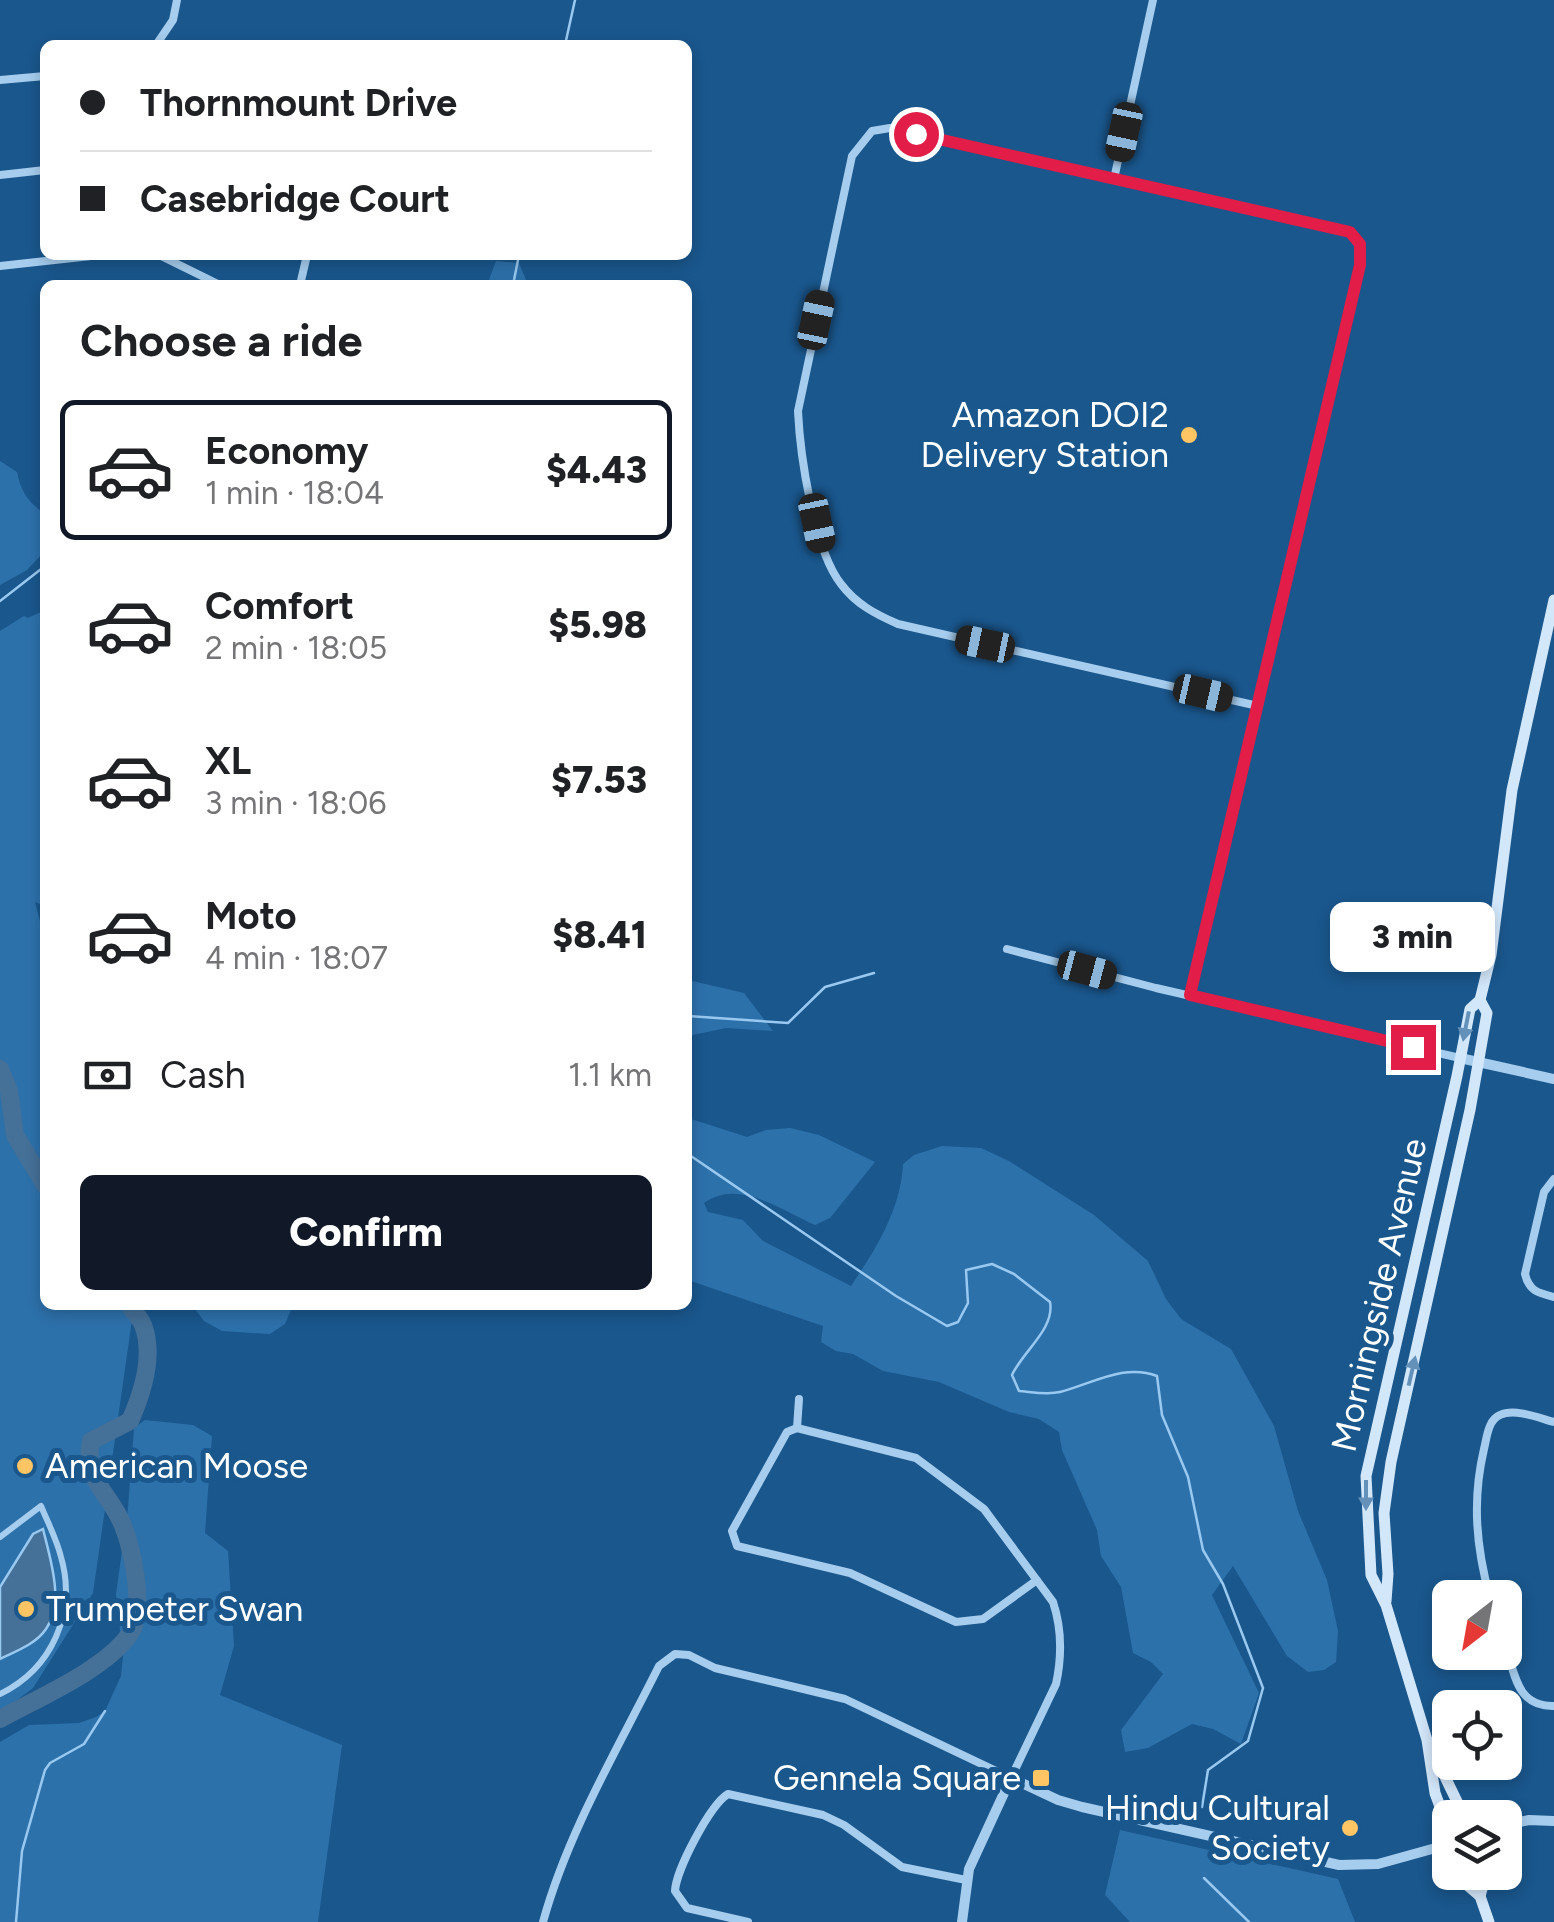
<!DOCTYPE html>
<html lang="en">
<head>
<meta charset="utf-8">
<style>
  body { margin:0; font-family:Figtree,sans-serif; background:#f2f2f2; color:#202124; height:100vh; display:flex; flex-direction:column; font-size:38px; white-space:nowrap }
  * { box-sizing:border-box; margin:0 }
  p { font-size:32px; color:#757577 }
  .icon { flex:none; width:55px; height:55px; fill:none; stroke:currentColor; stroke-width:2; stroke-linecap:round; stroke-linejoin:round }
  .map { position:relative; flex:1; overflow:hidden }
  .panel { position:absolute; left:40px; top:280px; width:652px; height:1030px; display:flex; flex-direction:column; background:#fff; border-radius:15px; box-shadow:0 5px 15px #0003 }
  .panel>* { flex:none }
  .top-card { position:absolute; left:40px; top:40px; width:652px; height:220px; border-radius:15px; box-shadow:0 5px 15px #0003; display:grid; align-content:center; height:220px; padding:0 40px; background:#fff }
  .needle { width:65px; rotate:211deg }
  .controls { position:absolute; left:1432px; top:1580px; display:grid; gap:20px }
  .controls a { display:grid; place-items:center; width:90px; height:90px; border-radius:15px; background:#fff; box-shadow:0 5px 15px #0003; font-size:50px }
  .end { position:absolute; width:45px; height:45px; margin:-22px; border:12px solid #e11d48; background:#fff; box-shadow:0 0 0 5px #fff }
  .from { border-radius:50% }
  .bubble { position:absolute; height:70px; border-radius:15px; background:#fff; box-shadow:0 5px 15px #0003; font-size:32px; font-weight:800; line-height:70px; text-align:center }
  .car { position:absolute; width:30px; height:60px; margin:-30px -15px; border-radius:12px; box-shadow:0 0 8px 2px #0007; background:linear-gradient(#222 24%,#8ab4d8 0 40%,#222 0 76%,#8ab4d8 0 86%,#222 0) }
  .top-card b { display:flex; align-items:center; gap:35px; height:95px; font-size:38px }
  .top-card b+b { border-top:2px solid #e0e0e0 }
  .top-card i { width:25px; height:25px; background:#202124 }
  ul { padding:0; list-style:none }
  li { display:flex; align-items:center; gap:30px; height:140px; margin:0 20px 15px; padding:0 20px; border:5px solid transparent; border-radius:15px }
  li div { flex:1 }
  li b { display:block; font-size:38px }
  li em { font-style:normal; font-weight:800 }
  li.current { border-color:#111827 }
  li>.icon { width:90px; height:90px; stroke-width:1.5 }
  h2 { padding:0 40px; font-size:45px; line-height:120px }
  .pay { display:flex; align-items:center; gap:25px; height:110px; padding:0 40px; font-size:38px }
  .pay p { margin-inline-start:auto }
  .button { display:flex; gap:20px; margin-top:auto; padding:20px 40px }
  .button a { flex:1; height:115px; border-radius:15px; background:#111827; color:#fff; font-size:40px; font-weight:800; line-height:115px; text-align:center }
  .map>svg:first-child { display:block }
  .green { fill:#2d71ab }
  .water { fill:#457097; stroke:#99c9f0; stroke-width:2.5 }
  .lines { fill:none; stroke-linecap:round; stroke-linejoin:round }
  .stream { stroke:#99c9f0; stroke-width:2.5 }
  .river { stroke:#457097; stroke-width:18 }
  .pedestrian { stroke:#a6cdee; stroke-width:6 }
  .minor { stroke:#a6cdee; stroke-width:8 }
  .tertiary { stroke:#a6cdee; stroke-width:10 }
  .secondary { stroke:#d3e7fa; stroke-width:11 }
  .oneway { fill:#6491b9 }
  .route { stroke:#e11d48; stroke-width:12 }
  .poi-dot { fill:#ffc463; stroke:#1a578d; stroke-width:4 }
  .labels { text-anchor:middle; dominant-baseline:central; stroke-width:10; stroke-linejoin:round; paint-order:stroke }
  .poi-label { font-size:35px; fill:#fff; stroke:#1a578d; text-anchor:end }
  .street-label { font-size:35px; fill:#fff; stroke:#1a578d }
</style>
</head>
<body>
<div class="map">
<svg width="1554" height="1922" viewBox="0 0 1554 1922">
  <rect width="100%" height="100%" fill="#1a578d"/>
  <!-- green -->
  <g class="green">
    <path d="M496,261l23,2 9,22h-41z"/>
    <path d="M0,461l17,11c4,20 11,30 28,42v37l-18,19 -27,15z"/>
    <path d="M45,610v296l-10,-4 10,39v364l89,1 -41,287 -60,95 -33,25v-1082l24,-15 4,2z"/>
    <path d="M688,980l56,13 29,38 -47,-3 -38,8z"/>
    <path d="M688,1118l59,19 19,-7 24,-2 29,7 56,27 -45,56 -15,7c-34,-15 -77,-47 -111,-22l4,9 35,8 20,21 88,45c25,-37 50,-77 52,-122l11,-9 28,-9 39,2 28,13 85,54 54,46 18,38 15,20 50,30 43,77 24,85 29,69 11,51 -2,31 -12,8 -16,2 -21,-16 -54,-90 -21,29 47,98 -18,51 -28,-15 -21,-5 -44,24 -23,4 -4,-22 42,-56 -12,-12 -18,-9 -12,-66 -20,-31 -4,-26 -35,-80 -3,-18 -20,-13 -30,-7 -70,-30 -56,-11 -30,-17 -17,-3 -15,-9 2,-16 -135,-46z"/>
    <path d="M192,1305h101l-8,19 -15,10 -48,-3 -18,-10z"/>
    <path d="M145,1420l48,5 19,11 -7,97 23,18 6,95 -14,49 122,50 -24,177h-318v-180l29,-17 50,-2 17,-6 9,-6 16,-35 2,-20 -7,-62 12,-86 6,-80z"/>
    <path d="M1120,1830l218,49 17,43h-225l-25,-27z"/>
  </g>
  <!-- water -->
  <path class="water" d="M43,1529c7,29 22,74 3,100 -10,15 -30,22 -46,30v-72l33,-53z"/>
  <g class="lines">
    <!-- stream -->
    <g class="stream">
      <path d="M565,45l10,-45"/>
      <path d="M513,285l6,-30"/>
      <path d="M0,601l45,-35"/>
      <path d="M688,1016l100,7 37,-36 49,-14"/>
      <path d="M688,1154l208,142 51,30 11,-4 10,-19 -2,-33 26,-6 22,10 36,28c5,27 -27,49 -38,73l7,16c13,1 28,4 41,1 32,-8 64,-29 97,-16l5,39 26,62 15,73 20,34 40,104 -15,53 -40,29 -6,37"/>
      <path d="M1204,1878l45,44"/>
      <path d="M16,1922l6,-71 23,-81 5,-7 34,-19 21,-33"/>
    </g>
    <!-- river -->
    <g class="river">
      <path d="M0,1069l9,22 6,44 30,50"/>
      <path d="M0,1719c38,-21 104,-49 129,-84 18,-25 3,-93 -10,-118 -16,-31 -35,-38 -28,-76l39,-20c12,-27 25,-65 13,-96 -3,-7 -10,-14 -14,-20"/>
    </g>
    <!-- pedestrian -->
    <path class="pedestrian" d="M0,1537l41,-31c7,17 16,34 20,51 16,55 -9,112 -61,137"/>
    <!-- minor -->
    <g class="minor">
      <path d="M156,45l17,-25 4,-20"/>
      <path d="M0,80l45,-4"/>
      <path d="M0,175l45,-5"/>
      <path d="M1114,179l39,-179"/>
      <path d="M159,255l61,30"/>
      <path d="M0,266l100,-11"/>
      <path d="M300,285l7,-30"/>
      <path d="M1007,949l149,39 304,70"/>
      <path d="M1190,995l170,-730v-21l-9,-12 -461,-104 -18,3 -20,25 -54,255c2,44 16,139 43,173 15,20 34,30 57,40l360,82"/>
      <path d="M1554,1179l-10,13 -19,82c4,17 13,19 29,23"/>
      <path d="M797,1428l2,-29"/>
      <path d="M1490,1598c-14,-51 -18,-98 -6,-149 3,-12 4,-29 16,-34 15,-7 39,3 54,7"/>
      <path d="M1505,1644c10,29 11,63 49,62"/>
      <path d="M543,1922c25,-90 74,-172 116,-256l16,-12 14,1 26,13 130,31 166,79 45,-94c6,-28 6,-55 -3,-82l-69,-93 -68,-51 -119,-30 -10,4 -55,99 5,15 113,27 106,49 27,-3 54,-39"/>
      <path d="M748,1922l-61,-14 -12,-17c1,-21 35,-86 53,-97l95,21 21,10 58,42 64,13"/>
    </g>
    <!-- tertiary -->
    <g class="tertiary">
      <path d="M1460,1058l94,21"/>
      <path d="M1505,1825l24,-5 25,1"/>
      <path d="M962,1922l7,-53 42,-91 47,22 24,7 257,58 39,-1 72,-20"/>
    </g>
    <!-- secondary -->
    <g class="secondary">
      <path d="M1386,1601l2,-27 -4,-61 7,-51 79,-352 17,-97 -7,-13"/>
      <path d="M1431,1748l34,70"/>
      <path d="M1450,1834l-15,-41 -8,-53 -41,-135 -15,-30 -5,-99 91,-400 13,-67 10,-9 11,-45 21,-165 42,-190"/>
      <path d="M1463,1872l3,12 14,12 9,26"/>
      <path d="M1480,1896l5,-17 -2,-7"/>
    </g>
  </g>
  <!-- one-way arrows -->
  <defs><path id="oneway-solid" d="M-6-.8H1V-3.2L6.5 0L1 3.2V.8H-6Z" transform="scale(2.5)"/></defs>
  <g class="oneway">
    <use href="#oneway-solid" transform="translate(1466 1026) rotate(101)"/>
    <use href="#oneway-solid" transform="translate(1412 1371) rotate(-77)"/>
    <use href="#oneway-solid" transform="translate(1366 1495) rotate(90)"/>
  </g>
  <g class="lines">
    <!-- route -->
    <path class="route" d="M916,134l434,98 10,12v21l-170,730 223,52"/>
  </g>
  <!-- markers -->
  <g class="poi-dot">
    <circle cx="1189" cy="435" r="10"/>
    <circle cx="25" cy="1466" r="10"/>
    <circle cx="26" cy="1609" r="10"/>
    <rect x="1031" y="1768" width="20" height="20" rx="5"/>
    <circle cx="1350" cy="1828" r="10"/>
  </g>
  <g class="labels">
    <!-- poi labels -->
    <g class="poi-label">
      <text x="1169" y="415">Amazon DOI2<tspan x="1169" dy="40">Delivery Station</tspan></text>
      <text x="45" y="1466" text-anchor="start">American Moose</text>
      <text x="46" y="1609" text-anchor="start">Trumpeter Swan</text>
      <text x="1021" y="1778">Gennela Square</text>
      <text x="1330" y="1808">Hindu Cultural<tspan x="1330" dy="40">Society</tspan></text>
    </g>
    <!-- street labels -->
    <g class="street-label">
      <text transform="translate(1379 1295) rotate(-77)">Morningside Avenue</text>
    </g>
  </g>
</svg>
<div class="controls">
<a><svg class="needle" viewBox="-14 -14 28 28"><path d="M0-13l5 13h-10z" fill="#e53935"/><path d="M0 13l5-13h-10z" fill="#757577"/></svg></a>
<a><svg class="icon" aria-label="locate" viewBox="0 0 24 24"><circle cx="12" cy="12" r="6"/><path d="M12 2v4M12 18v4M2 12h4M18 12h4"/></svg></a>
<a><svg class="icon" aria-label="layers" viewBox="0 0 24 24"><path d="M12 4l9 5-9 5-9-5zM3 14l9 5 9-5"/></svg></a>
</div>
<i class="end from" style="left:916px;top:134px"></i>
<i class="end" style="left:1413px;top:1047px"></i>
<div class="bubble" style="left:1330px;top:902px;width:165px">3 min</div>
<i class="car" style="left:1124px;top:132px;rotate:192deg"></i>
<i class="car" style="left:816px;top:320px;rotate:12deg"></i>
<i class="car" style="left:817px;top:523px;rotate:168deg"></i>
<i class="car" style="left:985px;top:644px;rotate:282deg"></i>
<i class="car" style="left:1203px;top:693px;rotate:103deg"></i>
<i class="car" style="left:1087px;top:970px;rotate:105deg"></i>
<div class="top-card">
<b><i class="from"></i>Thornmount Drive</b>
<b><i></i>Casebridge Court</b>
</div>
<section class="panel">
<h2>Choose a ride</h2>
<ul>
<li class="current"><svg class="icon" aria-label="car" viewBox="0 0 24 24"><path d="M5 17H2v-5l4-1 3-4h7l3 4 3 1v5h-3M9 17h6M6 11h13"/><circle cx="7" cy="17" r="2"/><circle cx="17" cy="17" r="2"/></svg><div><b>Economy</b><p>1 min · 18:04</p></div><em>$4.43</em></li>
<li><svg class="icon" aria-label="car" viewBox="0 0 24 24"><path d="M5 17H2v-5l4-1 3-4h7l3 4 3 1v5h-3M9 17h6M6 11h13"/><circle cx="7" cy="17" r="2"/><circle cx="17" cy="17" r="2"/></svg><div><b>Comfort</b><p>2 min · 18:05</p></div><em>$5.98</em></li>
<li><svg class="icon" aria-label="car" viewBox="0 0 24 24"><path d="M5 17H2v-5l4-1 3-4h7l3 4 3 1v5h-3M9 17h6M6 11h13"/><circle cx="7" cy="17" r="2"/><circle cx="17" cy="17" r="2"/></svg><div><b>XL</b><p>3 min · 18:06</p></div><em>$7.53</em></li>
<li><svg class="icon" aria-label="car" viewBox="0 0 24 24"><path d="M5 17H2v-5l4-1 3-4h7l3 4 3 1v5h-3M9 17h6M6 11h13"/><circle cx="7" cy="17" r="2"/><circle cx="17" cy="17" r="2"/></svg><div><b>Moto</b><p>4 min · 18:07</p></div><em>$8.41</em></li>
</ul>
<div class="pay"><svg class="icon" aria-label="cash" viewBox="0 0 24 24"><path d="M3 7h18v10H3z"/><circle cx="12" cy="12" r="2"/></svg>Cash<p>1.1 km</p></div>
<div class="button"><a>Confirm</a></div>
</section>
</div>
</body>
</html>
